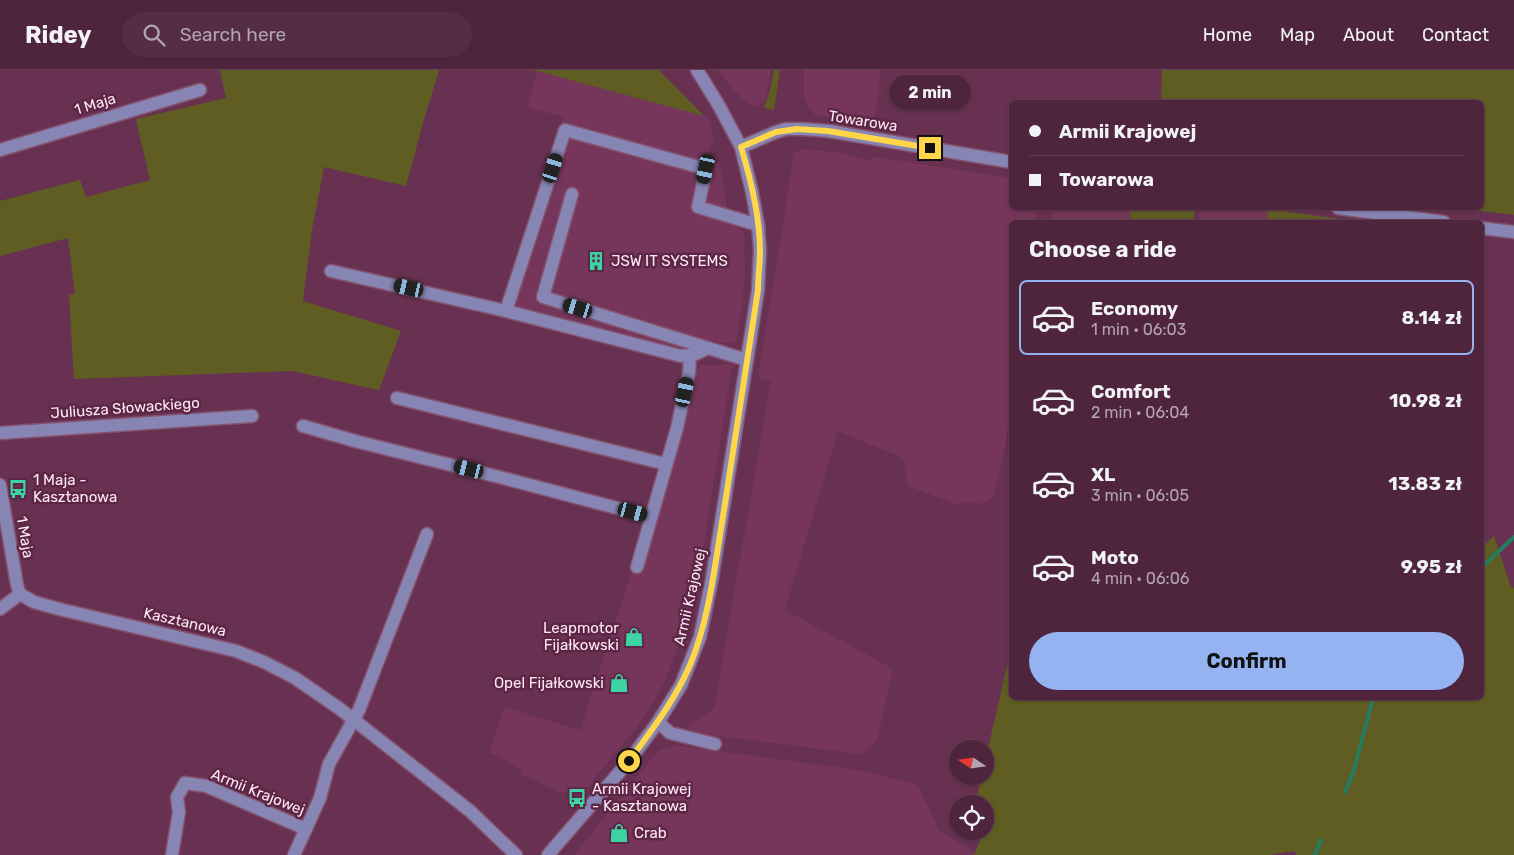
<!DOCTYPE html>
<html lang="en">
<head>
<meta charset="utf-8">
<style>
  body { margin:0; font-family:Rubik,sans-serif; background:#552d44; color:#f1f3f6; height:100vh; display:flex; flex-direction:column; font-size:19px; white-space:nowrap }
  * { box-sizing:border-box; margin:0 }
  p { font-size:16px; color:#b3a5b0 }
  .icon { flex:none; width:28px; height:28px; fill:none; stroke:currentColor; stroke-width:2; stroke-linecap:round; stroke-linejoin:round }
  .map { position:relative; flex:1; overflow:hidden }
  .side { position:absolute; left:1009px; top:150px; width:475px; height:480px; display:flex; flex-direction:column; background:#4f253d; border-radius:8px; box-shadow:0 1px 4px #0004,0 0 0 1px #664257 }
  .side>* { flex:none }
  .banner { position:absolute; left:1009px; top:30px; width:475px; height:110px; border-radius:8px; box-shadow:0 1px 4px #0004,0 0 0 1px #664257; display:grid; align-content:center; height:110px; padding:0 20px; background:#4f253d }
  .needle { width:32px; rotate:283deg }
  .buttons { position:absolute; left:949px; top:670px; display:grid; gap:10px }
  .buttons a { display:grid; place-items:center; width:45px; height:45px; border-radius:50%; background:#4f253d; box-shadow:0 1px 4px #0004,0 0 0 1px #664257; font-size:25px }
  .end { position:absolute; width:22px; height:22px; margin:-11px; border:6px solid #ffd54a; background:#111; box-shadow:0 0 0 2px #111 }
  .from { border-radius:50% }
  .bubble { position:absolute; height:35px; border-radius:18px; background:#4f253d; box-shadow:0 1px 4px #0004,0 0 0 1px #664257; font-size:16px; font-weight:700; line-height:35px; text-align:center }
  .car { position:absolute; width:15px; height:30px; margin:-15px -8px; border-radius:6px; box-shadow:0 0 4px 1px #0007; background:linear-gradient(#222 24%,#8ab4d8 0 40%,#222 0 76%,#8ab4d8 0 86%,#222 0) }
  .banner b { display:flex; align-items:center; gap:18px; height:48px; font-size:19px }
  .banner b+b { border-top:1px solid #664257 }
  .banner i { width:12px; height:12px; background:#f1f3f6 }
  ul { padding:0; list-style:none }
  li { display:flex; align-items:center; gap:15px; height:75px; margin:0 10px 8px; padding:0 10px; border:2px solid transparent; border-radius:8px }
  li div { flex:1 }
  li b { display:block; font-size:19px }
  li em { font-style:normal; font-weight:700 }
  li.current { border-color:#95b2f1 }
  li>.icon { width:45px; height:45px; stroke-width:1.5 }
  h2 { padding:0 20px; font-size:22px; line-height:60px }
  .action { display:flex; gap:10px; margin-top:auto; padding:10px 20px }
  .action a { flex:1; height:58px; border-radius:30px; background:#95b2f1; color:#111; font-size:20px; font-weight:700; line-height:58px; text-align:center }
  header { display:flex; align-items:center; gap:30px; box-sizing:border-box; height:70px; padding:0 25px; background:#4f253d; border-bottom:1px solid #664257 }
  header strong { font-size:24px }
  nav { display:flex; gap:28px; margin-inline-start:auto; font-size:18px }
  .search { width:350px; height:45px; background:#552d44; display:flex; align-items:center; gap:12px; box-sizing:border-box; padding:0 18px; border-radius:28px; color:#b3a5b0; font-size:19px }
  .map>svg:first-child { display:block }
  .built { fill:#76365b }
  .green { fill:#605d23 }
  .lines { fill:none; stroke-linecap:round; stroke-linejoin:round }
  .stream { stroke:#257c5f; stroke-width:4 }
  .minor-casing { stroke:#84526e; stroke-width:15 }
  .minor { stroke:#8785b4; stroke-width:12 }
  .route { stroke:#ffd54a; stroke-width:6 }
  .labels { text-anchor:middle; dominant-baseline:central; stroke-width:5; stroke-linejoin:round; paint-order:stroke }
  .street-label { font-size:15px; fill:#fee9f3; stroke:#5d2646 }
  .poi-label { font-size:15px; fill:#fee9f3; stroke:#5d2646; text-anchor:start }
</style>
</head>
<body>
<header>
<strong>Ridey</strong>
<div class="search"><svg class="icon" aria-label="search" viewBox="0 0 24 24"><circle cx="10" cy="10" r="6"/><path d="M15 15l6 6"/></svg>Search here</div>
<nav><a>Home</a><a>Map</a><a>About</a><a>Contact</a></nav>
</header>
<div class="map">
<svg width="1514" height="785" viewBox="0 0 1514 785">
  <rect width="100%" height="100%" fill="#693151"/>
  <!-- built -->
  <g class="built">
    <path d="M718,0h53l-6,31 -9,5 -8,-2 -16,-16z"/>
    <path d="M804,0h77l-7,57 -18,-2 -6,-4 -35,-6 -11,-16z"/>
    <path d="M537,1l173,46 4,28h-3l-2,10 4,9 7,-2 8,50 -2,8 18,12 1,36 -3,40 -6,34 -14,1 -15,-3 -21,10 -1,7 -180,-47 5,-29 53,-164 -35,-10z"/>
    <path d="M803,79l38,4 26,7 9,-3 135,21v30h26l-2,14h-24v181l-6,45 -12,49 -12,7 -10,-2 -15,2 -48,-18 -5,-28 -65,-27 -53,179 108,59 -16,71 -7,9 -12,5 -169,-22 -1,-7 26,-16 57,-328 -13,-3 36,-224z"/>
    <path d="M1052,138h87l-3,14h-86z"/>
    <path d="M1200,138h69l-1,14h-69z"/>
    <path d="M701,295h31l-27,173 -13,69 -28,77 -27,43 -51,62 -26,4 -40,-20 2,-4 -33,-17 16,-45 75,23 52,-160 50,-143 14,-55z"/>
    <path d="M675,675l183,25 60,15 21,46 37,21 -2,3h-400l84,-104z"/>
  </g>
  <!-- green -->
  <g class="green">
    <path d="M220,0h219l-16,53 -17,63 -82,-19 -12,63 -9,71 98,30 -22,59 -87,-19 -218,8 -5,-84 6,-1 -7,-56 -68,18v-55l80,-21 6,17 64,-17 -14,-61 90,-21z"/>
    <path d="M532,0h127l45,46 -167,-45z"/>
    <path d="M774,0h6l-6,40 -10,-2 6,-18z"/>
    <path d="M1162,0h352v145l-58,-7h25v-106h-320z"/>
    <path d="M1131,138h64l-1,14h-65z"/>
    <path d="M1268,139l72,10 -1,3h-73z"/>
    <path d="M1494,466l17,51 3,1v267h-217l-3,-4 -25,4h-295l14,-33 -3,-6v-12h-7l-2,-4 6,-24h3v-14l26,-113v49h470v-150z"/>
  </g>
  <g class="lines">
    <!-- stream -->
    <g class="stream">
      <path d="M1481,498l33,-31"/>
      <path d="M1345,722l9,-22 19,-72"/>
      <path d="M1315,785l6,-15"/>
    </g>
    <!-- minor casing -->
    <g class="minor-casing">
      <g id="minor">
        <path d="M741,77l35,-15 10,-3h17l26,2 182,31"/>
        <path d="M0,80l200,-60"/>
        <path d="M572,124l-29,103 165,51"/>
        <path d="M1338,138l106,14"/>
        <path d="M1481,158l33,4"/>
        <path d="M331,201l175,40 175,45 15,-2 12,-6 39,12"/>
        <path d="M506,241l59,-181 141,39 -8,38 60,18"/>
        <path d="M397,328l269,66"/>
        <path d="M303,356l52,15 152,38 144,38"/>
        <path d="M0,363l252,-17"/>
        <path d="M0,415l17,100 3,9"/>
        <path d="M637,497l40,-139 12,-55 1,-18"/>
        <path d="M20,524l14,8 25,7 177,42 28,11 31,16 45,31 130,102 46,44"/>
        <path d="M0,539l20,-15"/>
        <path d="M658,652l12,11 45,11"/>
        <path d="M172,785l7,-43 -2,-15 8,-14 21,3 100,43"/>
        <path d="M294,785l26,-57 9,-34 30,-54 68,-176"/>
        <path d="M548,785l81,-94 29,-39 23,-37 19,-48 12,-58 35,-219 11,-70 2,-40 -2,-25 -6,-33 -11,-45 -23,-43 -21,-34"/>
      </g>
    </g>
    <!-- minor -->
    <use href="#minor" class="minor"/>
  </g>
  <g class="lines">
    <!-- route -->
    <path class="route" d="M629,691c23,-31 46,-61 61,-96 20,-48 25,-103 34,-155 11,-73 23,-147 34,-220 0,-13 2,-26 2,-39 0,-35 -9,-71 -19,-104l35,-15 21,-3 31,2 102,17"/>
  </g>
  <!-- icons -->
  <defs>
    <g id="building-bare" transform="scale(1.5)"><path d="M-4-6H4V6H1V3H-1V6H-4ZM-2.5-4.3h1.7v1.8h-1.7ZM.8-4.3h1.7v1.8H.8ZM-2.5-1h1.7V.8h-1.7ZM.8-1h1.7V.8H.8Z" fill="#3dd4a3" stroke="#5d2646" stroke-width="2.5" paint-order="stroke"/></g>
    <g id="bus-bare" transform="scale(1.5)"><path d="M-5-6H5V4H4V6H2V4H-2V6H-4V4H-5ZM-3.5-4V0h7V-4ZM-3.5 1.2v1.5H-2V1.2ZM2 1.2v1.5H3.5V1.2Z" fill="#3dd4a3" stroke="#5d2646" stroke-width="2.5" paint-order="stroke"/></g>
    <g id="shop-bare" transform="scale(1.5)"><path d="M-5-2.5h2.3a2.7 3.5 0 0 1 5.4 0H5L5.5 6h-11ZM-1.5-2.5h3a1.5 2.3 0 0 0-3 0Z" fill="#3dd4a3" stroke="#5d2646" stroke-width="2.5" paint-order="stroke"/></g>
  </defs>
  <g fill-rule="evenodd">
    <use href="#building-bare" x="596" y="191"/>
    <use href="#bus-bare" x="18" y="419"/>
    <use href="#shop-bare" x="634" y="567"/>
    <use href="#shop-bare" x="619" y="613"/>
    <use href="#bus-bare" x="577" y="728"/>
    <use href="#shop-bare" x="619" y="763"/>
  </g>
  <g class="labels">
    <!-- street labels -->
    <g class="street-label">
      <text transform="translate(95 34) rotate(-17)">1 Maja</text>
      <text transform="translate(863 51) rotate(9)">Towarowa</text>
      <text transform="translate(125 338) rotate(-4)">Juliusza Słowackiego</text>
      <text transform="translate(25 467) rotate(80)">1 Maja</text>
      <text transform="translate(690 527) rotate(-77)">Armii Krajowej</text>
      <text transform="translate(185 552) rotate(13)">Kasztanowa</text>
      <text transform="translate(258 722) rotate(22)">Armii Krajowej</text>
    </g>
    <!-- poi labels -->
    <g class="poi-label">
      <text x="611" y="191">JSW IT SYSTEMS</text>
      <text x="33" y="410">1 Maja -<tspan x="33" dy="17">Kasztanowa</tspan></text>
      <text x="619" y="558" text-anchor="end">Leapmotor<tspan x="619" dy="17">Fijałkowski</tspan></text>
      <text x="604" y="613" text-anchor="end">Opel Fijałkowski</text>
      <text x="592" y="719">Armii Krajowej<tspan x="592" dy="17">- Kasztanowa</tspan></text>
      <text x="634" y="763">Crab</text>
    </g>
  </g>
</svg>
<div class="buttons">
<a><svg class="needle" viewBox="-14 -14 28 28"><path d="M0-13l5 13h-10z" fill="#e53935"/><path d="M0 13l5-13h-10z" fill="#b3a5b0"/></svg></a>
<a><svg class="icon" aria-label="locate" viewBox="0 0 24 24"><circle cx="12" cy="12" r="6"/><path d="M12 2v4M12 18v4M2 12h4M18 12h4"/></svg></a>
</div>
<i class="end from" style="left:629px;top:691px"></i>
<i class="end" style="left:930px;top:78px"></i>
<div class="bubble" style="left:889px;top:5px;width:82px">2 min</div>
<i class="car" style="left:553px;top:98px;rotate:18deg"></i>
<i class="car" style="left:706px;top:99px;rotate:192deg"></i>
<i class="car" style="left:409px;top:218px;rotate:283deg"></i>
<i class="car" style="left:578px;top:238px;rotate:287deg"></i>
<i class="car" style="left:685px;top:322px;rotate:12deg"></i>
<i class="car" style="left:469px;top:399px;rotate:284deg"></i>
<i class="car" style="left:633px;top:442px;rotate:105deg"></i>
<div class="banner">
<b><i class="from"></i>Armii Krajowej</b>
<b><i></i>Towarowa</b>
</div>
<section class="side">
<h2>Choose a ride</h2>
<ul>
<li class="current"><svg class="icon" aria-label="car" viewBox="0 0 24 24"><path d="M5 17H2v-5l4-1 3-4h7l3 4 3 1v5h-3M9 17h6M6 11h13"/><circle cx="7" cy="17" r="2"/><circle cx="17" cy="17" r="2"/></svg><div><b>Economy</b><p>1 min · 06:03</p></div><em>8.14 zł</em></li>
<li><svg class="icon" aria-label="car" viewBox="0 0 24 24"><path d="M5 17H2v-5l4-1 3-4h7l3 4 3 1v5h-3M9 17h6M6 11h13"/><circle cx="7" cy="17" r="2"/><circle cx="17" cy="17" r="2"/></svg><div><b>Comfort</b><p>2 min · 06:04</p></div><em>10.98 zł</em></li>
<li><svg class="icon" aria-label="car" viewBox="0 0 24 24"><path d="M5 17H2v-5l4-1 3-4h7l3 4 3 1v5h-3M9 17h6M6 11h13"/><circle cx="7" cy="17" r="2"/><circle cx="17" cy="17" r="2"/></svg><div><b>XL</b><p>3 min · 06:05</p></div><em>13.83 zł</em></li>
<li><svg class="icon" aria-label="car" viewBox="0 0 24 24"><path d="M5 17H2v-5l4-1 3-4h7l3 4 3 1v5h-3M9 17h6M6 11h13"/><circle cx="7" cy="17" r="2"/><circle cx="17" cy="17" r="2"/></svg><div><b>Moto</b><p>4 min · 06:06</p></div><em>9.95 zł</em></li>
</ul>
<div class="action"><a>Confirm</a></div>
</section>
</div>
</body>
</html>
